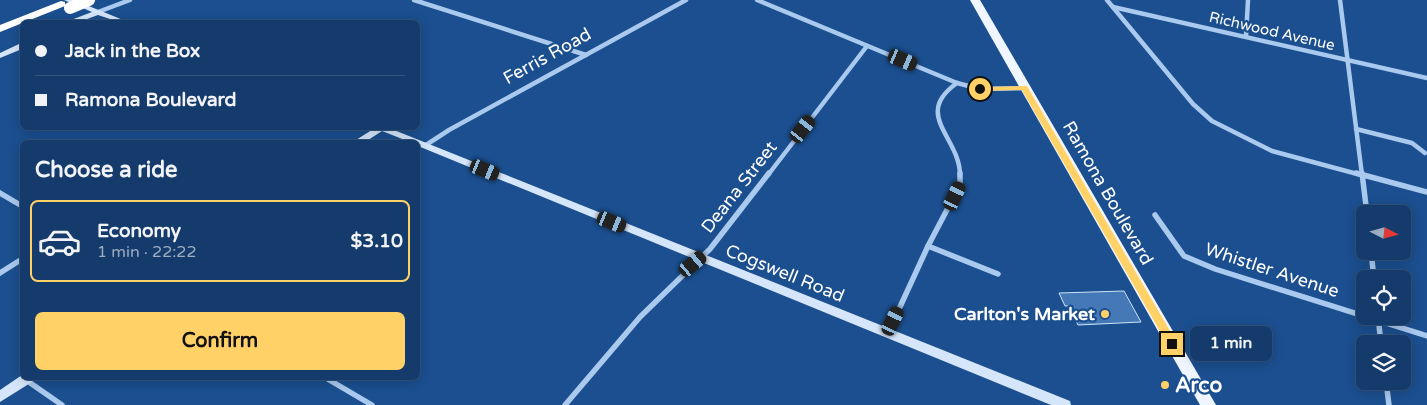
<!DOCTYPE html>
<html lang="en">
<head>
<meta charset="utf-8">
<style>
  body { margin:0; font-family:"Varela Round",sans-serif; background:#1d4271; color:#f1f3f6; height:100vh; display:flex; flex-direction:column; font-size:19px; white-space:nowrap }
  * { box-sizing:border-box; margin:0 }
  p { font-size:16px; color:#9dadc1 }
  .icon { flex:none; width:28px; height:28px; fill:none; stroke:currentColor; stroke-width:2; stroke-linecap:round; stroke-linejoin:round }
  .map { position:relative; flex:1; overflow:hidden }
  .panel { position:absolute; left:20px; top:140px; width:400px; height:240px; display:flex; flex-direction:column; background:#143b6b; border-radius:8px; box-shadow:0 2px 12px #0003,0 0 0 1px #33557e }
  .panel>* { flex:none }
  .guide { position:absolute; left:20px; top:20px; width:400px; height:110px; border-radius:8px; box-shadow:0 2px 12px #0003,0 0 0 1px #33557e; display:grid; align-content:center; height:110px; padding:0 15px; background:#143b6b }
  .needle { width:32px; rotate:96deg }
  .tools { position:absolute; left:1356px; top:205px; display:grid; gap:10px }
  .tools a { display:grid; place-items:center; width:55px; height:55px; border-radius:8px; background:#143b6b; box-shadow:0 2px 12px #0003,0 0 0 1px #33557e; font-size:25px }
  .end { position:absolute; width:22px; height:22px; margin:-11px; border:6px solid #ffd166; background:#111; box-shadow:0 0 0 2px #111 }
  .from { border-radius:50% }
  .bubble { position:absolute; height:35px; border-radius:8px; background:#143b6b; box-shadow:0 2px 12px #0003,0 0 0 1px #33557e; font-size:16px; font-weight:700; line-height:35px; text-align:center }
  .car { position:absolute; width:15px; height:30px; margin:-15px -8px; border-radius:6px; box-shadow:0 0 4px 1px #0007; background:linear-gradient(#222 24%,#8ab4d8 0 40%,#222 0 76%,#8ab4d8 0 86%,#222 0) }
  .guide b { display:flex; align-items:center; gap:18px; height:48px; font-size:19px }
  .guide b+b { border-top:1px solid #33557e }
  .guide i { width:12px; height:12px; background:#f1f3f6 }
  ul { padding:0; list-style:none }
  li { display:flex; align-items:center; gap:15px; height:82px; margin:0 10px 8px; padding:0 5px; border:2px solid transparent; border-radius:8px }
  li div { flex:1 }
  li b { display:block; font-size:19px }
  li em { font-style:normal; font-weight:700 }
  li.current { border-color:#ffd166 }
  li>.icon { width:45px; height:45px; stroke-width:1.5 }
  h2 { padding:0 15px; font-size:22px; line-height:60px }
  .action { display:flex; gap:10px; margin-top:auto; padding:10px 15px }
  .action a { flex:1; height:58px; border-radius:8px; background:#ffd166; color:#111; font-size:20px; font-weight:700; line-height:58px; text-align:center }
  .map>svg:first-child { display:block }
  .building { fill:#4478b7; stroke:#cfe3fa }
  .lines { fill:none; stroke-linecap:round; stroke-linejoin:round }
  .street-far1 { stroke:#a9c9ee; stroke-width:4.5 }
  .street { stroke:#a9c9ee; stroke-width:5.5 }
  .secondary { fill:#d6e6fa; fill-rule:evenodd }
  .primary { fill:#f0f6ff; fill-rule:evenodd }
  .highway { fill:#fff; fill-rule:evenodd }
  .highway-bridge { stroke:#fff; stroke-width:12 }
  .route { fill:#ffd166 }
  .poi-dot { fill:#ffd166; stroke:#1b4f8f; stroke-width:2 }
  .labels { text-anchor:middle; dominant-baseline:central; stroke-width:4.5; stroke-linejoin:round; paint-order:stroke }
  .far-street-label { font-size:15px; fill:#fff; stroke:#1b4f8f }
  .street-label { font-size:18px; fill:#fff; stroke:#1b4f8f }
  .poi-label { font-size:18px; font-weight:bold; fill:#fff; stroke:#1b4f8f; text-anchor:end }
  .near-poi-label { font-size:21px; font-weight:bold; fill:#fff; stroke:#1b4f8f; text-anchor:start }
</style>
</head>
<body>
<div class="map">
<svg width="1427" height="405" viewBox="0 0 1427 405">
  <rect width="100%" height="100%" fill="#1b4f8f"/>
  <!-- building -->
  <path class="building" d="M1124,291l17,31 -63,3 -9,-19h-4l-6,-13z"/>
  <g class="lines">
    <!-- street-far1 -->
    <g class="street-far1">
      <path d="M414,0l172,55"/>
      <path d="M757,0l200,83 23,6 44,-1"/>
      <path d="M1107,0l86,104 19,17 60,30 89,24"/>
      <path d="M1340,0l22,175"/>
      <path d="M1113,7l314,71"/>
      <path d="M98,12l32,-12"/>
      <path d="M1246,36l2,-36"/>
      <path d="M957,83c-45,32 3,54 3,92"/>
      <path d="M1356,129l56,14 13,10"/>
      <path d="M426,145l23,-15 237,-130"/>
      <path d="M768,175l99,-129"/>
    </g>
    <!-- street -->
    <g class="street">
      <path d="M1356,173l71,19"/>
      <path d="M1362,173l5,41"/>
      <path d="M0,193l22,13"/>
      <path d="M1155,215l29,41 31,13 212,67"/>
      <path d="M928,246l70,28"/>
      <path d="M1371,251l3,28"/>
      <path d="M0,273l22,-14"/>
      <path d="M1378,316l3,28"/>
      <path d="M888,333l40,-87 32,-61v-12"/>
      <path d="M326,378l46,27"/>
      <path d="M26,380l36,25"/>
      <path d="M1386,381l3,24"/>
      <path d="M565,405l75,-88 70,-68 59,-76"/>
    </g>
    <!-- secondary -->
    <g class="secondary">
      <path d="M64,0h10l54,22h-9l-21,-7 -19,7h-8v-2l21,-8z"/>
      <path d="M19,44h3v5l-22,9v-5z"/>
      <path d="M375,128h14l681,273 1,4h-20l-633,-259v-4h-8l-28,-11 -17,11h-10l1,-2z"/>
      <path d="M22,375v3h12l-2,4 -32,20v-12z"/>
    </g>
    <!-- primary -->
    <path class="primary" d="M970,0h10l236,405h-16z"/>
    <!-- highway -->
    <path class="highway" d="M61,1l4,1v4l-65,26v-7z"/>
    <!-- highway-bridge -->
    <path class="highway-bridge" d="M70,8l19,-8"/>
  </g>
  <!-- route -->
  <path class="route" d="M1027,86l149,255v6h-7l-147,-257 -42,1 -4,-2 4,-2z"/>
  <!-- markers -->
  <g class="poi-dot">
    <circle cx="1105" cy="314" r="5"/>
    <circle cx="1165" cy="385" r="5"/>
  </g>
  <g class="labels">
    <!-- far-street labels -->
    <g class="far-street-label">
      <text transform="translate(1272 31) rotate(13)">Richwood Avenue</text>
    </g>
    <!-- street labels -->
    <g class="street-label">
      <text transform="translate(547 56) rotate(-29)">Ferris Road</text>
      <text transform="translate(739 187) rotate(-52)">Deana Street</text>
      <text transform="translate(1108 193) rotate(60)">Ramona Boulevard</text>
      <text transform="translate(1272 270) rotate(18)">Whistler Avenue</text>
      <text transform="translate(785 273) rotate(22)">Cogswell Road</text>
    </g>
    <!-- poi labels -->
    <g class="poi-label">
      <text x="1095" y="314">Carlton's Market</text>
    </g>
    <!-- near-poi labels -->
    <g class="near-poi-label">
      <text x="1175" y="385">Arco</text>
    </g>
  </g>
</svg>
<div class="tools">
<a><svg class="needle" viewBox="-14 -14 28 28"><path d="M0-13l5 13h-10z" fill="#e53935"/><path d="M0 13l5-13h-10z" fill="#9dadc1"/></svg></a>
<a><svg class="icon" aria-label="locate" viewBox="0 0 24 24"><circle cx="12" cy="12" r="6"/><path d="M12 2v4M12 18v4M2 12h4M18 12h4"/></svg></a>
<a><svg class="icon" aria-label="layers" viewBox="0 0 24 24"><path d="M12 4l9 5-9 5-9-5zM3 14l9 5 9-5"/></svg></a>
</div>
<i class="end from" style="left:980px;top:89px"></i>
<i class="end" style="left:1172px;top:344px"></i>
<div class="bubble" style="left:1190px;top:326px;width:82px">1 min</div>
<i class="car" style="left:903px;top:60px;rotate:113deg"></i>
<i class="car" style="left:803px;top:129px;rotate:38deg"></i>
<i class="car" style="left:485px;top:170px;rotate:112deg"></i>
<i class="car" style="left:955px;top:196px;rotate:25deg"></i>
<i class="car" style="left:612px;top:222px;rotate:112deg"></i>
<i class="car" style="left:693px;top:264px;rotate:50deg"></i>
<i class="car" style="left:893px;top:321px;rotate:25deg"></i>
<div class="guide">
<b><i class="from"></i>Jack in the Box</b>
<b><i></i>Ramona Boulevard</b>
</div>
<section class="panel">
<h2>Choose a ride</h2>
<ul>
<li class="current"><svg class="icon" aria-label="car" viewBox="0 0 24 24"><path d="M5 17H2v-5l4-1 3-4h7l3 4 3 1v5h-3M9 17h6M6 11h13"/><circle cx="7" cy="17" r="2"/><circle cx="17" cy="17" r="2"/></svg><div><b>Economy</b><p>1 min · 22:22</p></div><em>$3.10</em></li>
</ul>
<div class="action"><a>Confirm</a></div>
</section>
</div>
</body>
</html>
